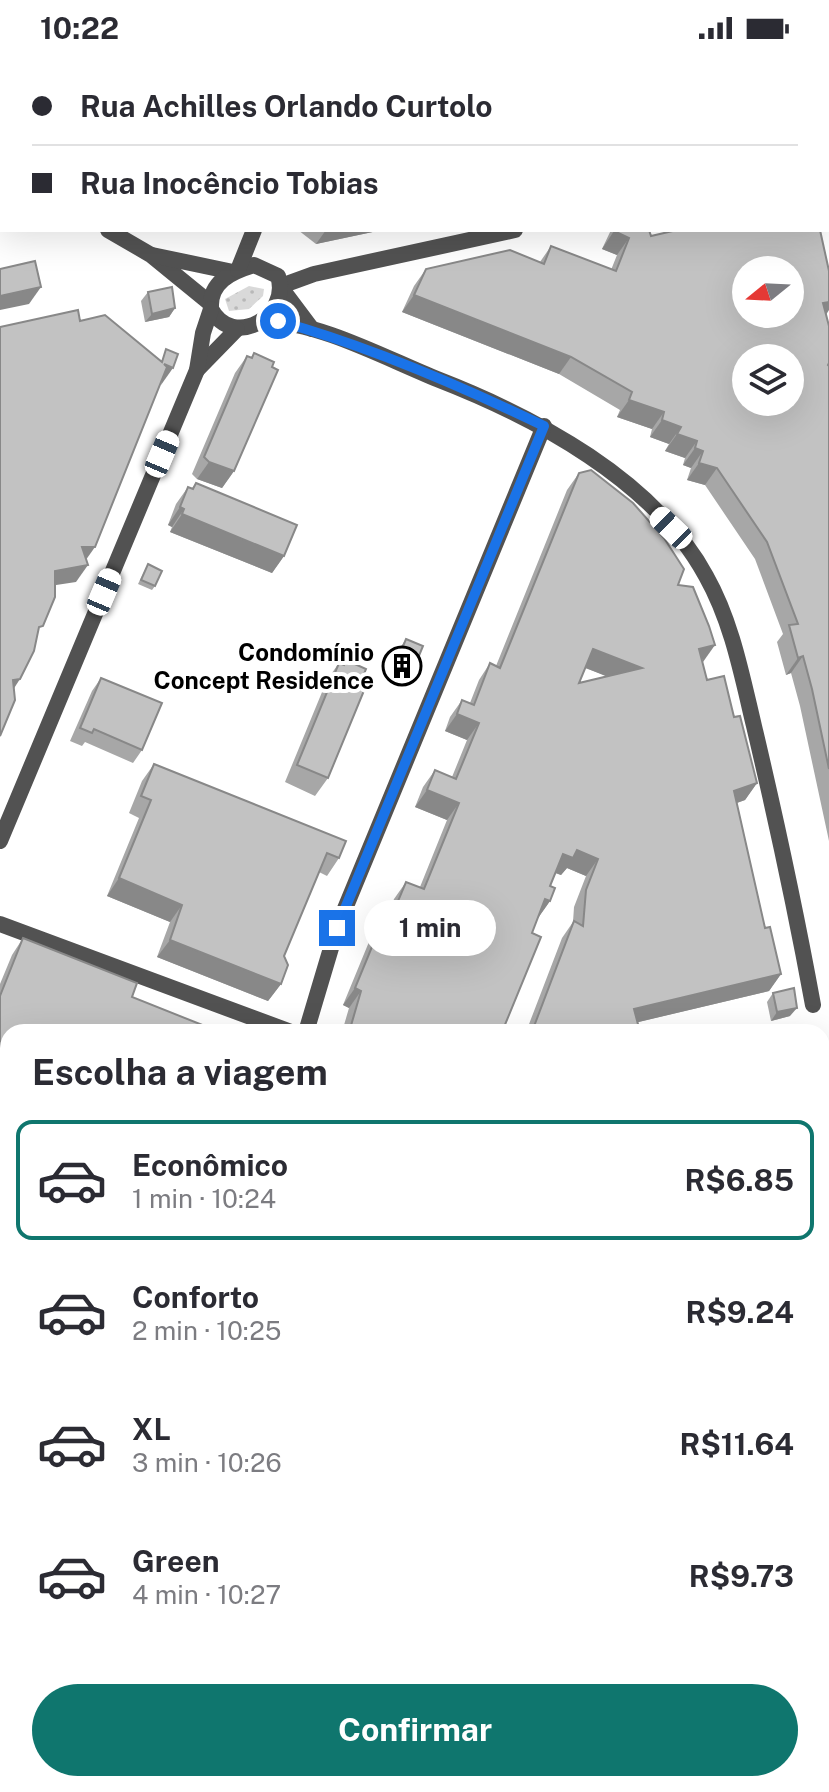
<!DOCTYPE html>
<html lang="pt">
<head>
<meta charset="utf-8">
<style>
  body { margin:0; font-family:"Public Sans",sans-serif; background:#f2f2f3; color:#2b2b33; height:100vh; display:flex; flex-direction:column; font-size:30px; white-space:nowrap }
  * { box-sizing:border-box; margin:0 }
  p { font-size:26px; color:#7c7c81 }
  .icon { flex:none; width:44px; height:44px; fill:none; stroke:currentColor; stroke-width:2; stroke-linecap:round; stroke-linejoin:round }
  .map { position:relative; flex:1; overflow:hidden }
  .details { position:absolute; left:0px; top:968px; width:830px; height:768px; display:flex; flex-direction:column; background:#fff; border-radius:24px 24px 0 0; box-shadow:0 8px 32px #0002 }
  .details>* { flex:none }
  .guide { position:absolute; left:0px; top:0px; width:830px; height:176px; box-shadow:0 8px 32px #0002; display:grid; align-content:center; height:176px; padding:0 32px; background:#fff }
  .needle { width:52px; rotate:252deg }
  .fabs { position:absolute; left:732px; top:200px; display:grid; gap:16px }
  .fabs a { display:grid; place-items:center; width:72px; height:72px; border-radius:50%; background:#fff; box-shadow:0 8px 32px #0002; font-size:40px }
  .end { position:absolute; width:36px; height:36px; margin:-18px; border:10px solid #1a73e8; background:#fff; box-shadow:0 0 0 4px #fff }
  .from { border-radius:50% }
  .bubble { position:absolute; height:56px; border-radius:28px; background:#fff; box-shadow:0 8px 32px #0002; font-size:26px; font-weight:700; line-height:56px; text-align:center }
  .car { position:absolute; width:24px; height:48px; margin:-24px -12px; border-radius:10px; box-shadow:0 0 6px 2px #0007; background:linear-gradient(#fff 24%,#345 0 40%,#fff 0 76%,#345 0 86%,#fff 0) }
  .guide b { display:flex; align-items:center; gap:28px; height:76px; font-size:30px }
  .guide b+b { border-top:2px solid #e1e1e2 }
  .guide i { width:20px; height:20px; background:#2b2b33 }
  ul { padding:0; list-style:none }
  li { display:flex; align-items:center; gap:24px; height:120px; margin:0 16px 12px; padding:0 16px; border:4px solid transparent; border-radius:16px }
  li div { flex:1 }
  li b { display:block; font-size:30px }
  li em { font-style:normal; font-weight:700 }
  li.selected { border-color:#0f766e }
  li>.icon { width:72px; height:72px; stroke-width:1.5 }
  h2 { padding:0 32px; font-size:36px; line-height:96px }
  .cta { display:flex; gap:16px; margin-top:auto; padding:16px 32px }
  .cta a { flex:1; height:92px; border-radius:48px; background:#0f766e; color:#fff; font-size:32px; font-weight:700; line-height:92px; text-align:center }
  .status { display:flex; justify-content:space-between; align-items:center; height:56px; padding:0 40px; background:#fff; direction:ltr }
  .status svg { height:22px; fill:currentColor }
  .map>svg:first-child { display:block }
  .grass { fill:#d9d9d9 }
  .garden { fill:url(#garden-dots) }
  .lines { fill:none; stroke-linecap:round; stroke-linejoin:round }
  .primary-casing { stroke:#dbdbdb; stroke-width:24 }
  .minor { stroke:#525252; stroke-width:16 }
  .tertiary { stroke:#525252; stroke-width:16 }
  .primary { stroke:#000; stroke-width:20 }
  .wall { fill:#a7a7a7; fill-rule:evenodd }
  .shaded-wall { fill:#888 }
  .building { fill:#c2c2c2; stroke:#888; stroke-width:2; fill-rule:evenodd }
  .route { stroke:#1a73e8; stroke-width:10 }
  .labels { text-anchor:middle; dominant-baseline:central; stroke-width:8; stroke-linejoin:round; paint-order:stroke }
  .poi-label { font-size:24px; font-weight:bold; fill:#000; stroke:#fff; text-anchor:end }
</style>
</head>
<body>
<div class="status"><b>10:22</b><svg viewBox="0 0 49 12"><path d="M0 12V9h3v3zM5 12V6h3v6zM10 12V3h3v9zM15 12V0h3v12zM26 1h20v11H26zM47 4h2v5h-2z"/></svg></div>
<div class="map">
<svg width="829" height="1736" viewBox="0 0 829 1736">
  <defs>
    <pattern id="garden-dots" width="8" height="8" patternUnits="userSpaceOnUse" patternTransform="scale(2)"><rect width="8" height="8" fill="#d9d9d9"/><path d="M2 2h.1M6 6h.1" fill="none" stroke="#b8b8b8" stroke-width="1.8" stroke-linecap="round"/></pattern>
  </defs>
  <rect width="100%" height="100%" fill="#fff"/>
  <!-- grass -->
  <path class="grass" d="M829,1509v103l-7,2v-103z"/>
  <!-- garden -->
  <path class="garden" d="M249,230l15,3 -1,7 -14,13 -20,2 -4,-12z"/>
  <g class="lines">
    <!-- primary casing -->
    <g class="primary-casing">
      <g id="primary">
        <path d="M720,0l5,2"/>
        <path d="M814,0l5,2"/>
        <path d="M828,43l1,1"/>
      </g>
    </g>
    <!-- minor -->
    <g class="minor">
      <path d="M0,111l2,1"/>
      <path d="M108,174l43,25 60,49"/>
      <path d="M152,199l81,17"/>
      <path d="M281,230l33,-12 201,-44"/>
      <path d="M282,233l30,40"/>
      <path d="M265,265c54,1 122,38 172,58 98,38 217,101 269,197 26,46 36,100 48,150 22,93 42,186 59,279"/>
      <path d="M0,868l291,108"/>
      <path d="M306,976l31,-104 207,-502"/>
      <path d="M445,1728l6,8"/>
    </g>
    <!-- tertiary -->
    <g class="tertiary">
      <path d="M652,0l6,2"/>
      <path d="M317,2l1,-2"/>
      <path d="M740,2v-2"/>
      <path d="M828,107h1"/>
      <path d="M254,209l24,11c13,40 -45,74 -67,33 -2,-27 20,-37 43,-44z"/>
      <path d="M238,214l16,-40"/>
      <path d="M197,314l40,-41"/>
      <path d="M0,785l197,-471 6,-37 8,-24"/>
    </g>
    <!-- primary -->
    <use href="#primary" class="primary"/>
  </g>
  <!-- wall -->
  <g class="wall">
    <path d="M0,0l2,2v47l-2,-1z"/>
    <path d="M298,174h84l-66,14z"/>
    <path d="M611,174h38l2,6 175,78 3,12v515l-29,-135 -9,-33 -5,2 -9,-33 6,-8 -28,-75 -50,-74 -18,-5 4,-12 -8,-3 2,-7 -20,-7 4,-7 -19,-7 2,-8 -35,-12 3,-7 -61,-36 -157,-62 12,-26 12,-17 114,-7 11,-16 60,24 6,-15 -15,-6z"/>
    <path d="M148,236l27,16 -6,9 -24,5 -4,-21z"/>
    <path d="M254,297l-20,118 -12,17 -25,-9 -5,-5 43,-101 12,-17 4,1z"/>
    <path d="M579,417l99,112 29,95 27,37 23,66 -12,17 -8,3 28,125 16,46 -12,17 -131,31 2,10h-114l36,-94 11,-16 1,-15 12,-31 -19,-8 -6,7 -6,-2 -5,13v15l-12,17 -6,15 -30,99h-160l7,-24 -6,-3 35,-85 12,-17 2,1 2,-5 12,-17 14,5 27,-67 -32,-13 8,-20 12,-17 17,7 15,-37 -22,-9 5,-14 12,-17 8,3 9,-23 11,-17 6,3 71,-176zM585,612l22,8 -28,7z"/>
    <path d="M196,427l88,73 -12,17 -102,-41 2,-5 -4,-2 8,-21 12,-17 4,1z"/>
    <path d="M148,508l7,22 -3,4 -14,-6z"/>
    <path d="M406,583l-1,45 -17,-8 12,-28z"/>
    <path d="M346,604l-18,118 -13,18 -30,-14 42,-102 12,-17 4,1z"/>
    <path d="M101,622l41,72 -9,13 -48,-21 -3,4 -12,-5 22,-50z"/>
    <path d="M154,708l185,94 -12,18 -8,-4 -35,84 -3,28 -13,17 -111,-44 13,-35 -63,-26 32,-78 -10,-5 13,-32z"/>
    <path d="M23,882l-15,94v136l-8,2v-186l12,-29z"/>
    <path d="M773,937l17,23 -19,5 -4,-19z"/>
    <path d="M0,1337l8,33v160l-8,-6z"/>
    <path d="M829,1415v49l-7,-27v-17l3,-4z"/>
    <path d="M829,1614v27l-6,-17z"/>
    <path d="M656,1728h117l6,8h-116z"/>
  </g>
  <!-- shaded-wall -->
  <g class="shaded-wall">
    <path d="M326,174h56l-66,14z"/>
    <path d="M614,175l15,7 -12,17 -15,-6z"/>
    <path d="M41,231l-12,17 -29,6v-14z"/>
    <path d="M414,239l157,62 -12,17 -157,-62z"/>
    <path d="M829,246v8l-5,8 -1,-15z"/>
    <path d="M175,252l-6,9 -24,5 7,-8z"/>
    <path d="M164,308l9,4 -12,17z"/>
    <path d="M629,344l35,12 -12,17 -35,-12z"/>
    <path d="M662,364l19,7 -12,17 -19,-7z"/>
    <path d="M677,378l20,7 -12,17 -20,-7z"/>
    <path d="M695,392l8,3 -12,17 -8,-3z"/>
    <path d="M209,406l25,9 -12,17 -25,-9z"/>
    <path d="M699,407l18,5 -12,17 -18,-5z"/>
    <path d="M180,451l4,2 -12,18 -4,-2z"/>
    <path d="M182,458l102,42 -12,17 -102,-41z"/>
    <path d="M82,491h13l-12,17z"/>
    <path d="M88,509l-12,17 -33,5 12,-16z"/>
    <path d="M715,589l-12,17 -4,-13z"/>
    <path d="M593,593l49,19 -12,18 -49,-20z"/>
    <path d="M803,600l-12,17 -5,2 12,-17z"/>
    <path d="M394,612l17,7 -6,9 -17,-8z"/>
    <path d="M20,623l-11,17 4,-16z"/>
    <path d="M457,658l22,9 -12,17 -22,-9z"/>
    <path d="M757,727l-12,17 -23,8 12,-17z"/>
    <path d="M427,734l32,13 -12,17 -32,-13z"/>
    <path d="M577,794l21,9 -12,17 -19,-8 -6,7 -10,-4 12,-17z"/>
    <path d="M119,822l63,27 -12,17 -63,-26z"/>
    <path d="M545,843l5,2 -12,17 -5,-2z"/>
    <path d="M170,884l111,44 -13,17 -111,-44z"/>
    <path d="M781,918l-12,17 -147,35 12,-17z"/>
    <path d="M355,932l6,3 -12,17 -6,-3z"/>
    <path d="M797,952l-7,8 -19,5 6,-9z"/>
    <path d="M571,970l-4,6h-22z"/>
    <path d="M8,1098v14l-8,2v-14z"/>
    <path d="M646,1728h7l-9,8h-7z"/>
  </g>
  <!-- building -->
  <g class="building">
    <path d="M0,0h153l-1,2h-150v14l-2,-1z"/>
    <path d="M379,0h243l5,2h-249z"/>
    <path d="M615,174h34l2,6 26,-6h143l9,41v31l-6,1 6,23v37l-1,2 1,1v403l-17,-80 -9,-33 -5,2 -9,-33 9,-1 -31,-82 -50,-74 -18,-5 4,-12 -8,-3 2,-7 -20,-7 4,-7 -19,-7 2,-8 -35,-12 3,-8 -61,-35 -157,-62 12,-26 84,-19 34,14 7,-18 65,25 13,-33 -15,-7zM746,214h44v44h-44zM746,302h44v44h-44z"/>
    <path d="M35,205l6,26 -41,9v-27z"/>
    <path d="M172,231l3,21 -23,6 -4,-22z"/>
    <path d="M78,254l2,11 25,-6 57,47 4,-13 12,5 -5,14 -9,-4 3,3 -72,180h-13l6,18 -33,6v26l-12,29 -4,1 -5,24 -14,28 -7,1 2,20 -15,36v-409z"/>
    <path d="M254,297l20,9 -2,5 6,3 -44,101 -25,-9 -5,-5 43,-101 5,2z"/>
    <path d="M591,414l42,33 31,35 20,31 -6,16 15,2 16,39 6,19 -16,4 8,31 17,-4 10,41 6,-1 17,67 -23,8 31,137 5,-1 11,47 -147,35 6,23h-67l-2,-6 -26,6h-6l-6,-3 41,-108 9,5 3,-36 12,-31 -21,-9 -4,8 -10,-4 -13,32 5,2 -5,13 -5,-2 -13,34 9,4 -39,95h-145l-7,-3 11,-38 -6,-3 35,-85 6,3 10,-24 18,7 35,-86 -32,-13 8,-20 21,9 23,-56 -22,-9 5,-14 12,5 16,-42 10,5 79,-195zM593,593l49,19 -63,15z"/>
    <path d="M196,427l101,42 -13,31 -102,-42 2,-5 -4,-2 8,-20 5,2z"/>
    <path d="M148,508l14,7 -7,15 -14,-6z"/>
    <path d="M406,583l17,7 -12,29 -17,-7z"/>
    <path d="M346,604l20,9 -2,5 6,2 -42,102 -31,-13 42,-102 5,2z"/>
    <path d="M101,622l61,25 -20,47 -48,-21 -2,4 -12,-5z"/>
    <path d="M154,708l192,77 -7,17 -12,-5 -43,103 4,9 -7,19 -111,-44 12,-35 -63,-27 32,-78 -10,-4z"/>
    <path d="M23,882l114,45 -5,14 88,35h-212v122l-8,2v-160z"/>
    <path d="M794,932l3,20 -20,4 -4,-19z"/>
    <path d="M0,1337l8,33v134l-8,-6z"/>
    <path d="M829,1415v16l-4,-15z"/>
    <path d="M109,1728h18l5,7 -31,1 -1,-2z"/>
    <path d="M593,1728h53l-9,8h-53z"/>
    <path d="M679,1728h94l6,8h-93z"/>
  </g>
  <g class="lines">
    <!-- route -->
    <path class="route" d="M278,265c91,25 181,64 266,105l-207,502"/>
  </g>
  <!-- icons -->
  <defs>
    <g id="building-ring" transform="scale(2)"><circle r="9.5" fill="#fff" stroke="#000" stroke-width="1.5"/><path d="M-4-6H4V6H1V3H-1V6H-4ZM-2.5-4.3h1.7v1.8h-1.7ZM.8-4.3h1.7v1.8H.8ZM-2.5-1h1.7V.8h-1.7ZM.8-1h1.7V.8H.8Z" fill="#000"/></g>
  </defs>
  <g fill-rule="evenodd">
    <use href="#building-ring" x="402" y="610"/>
  </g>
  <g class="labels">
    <!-- poi labels -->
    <g class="poi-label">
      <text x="374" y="596">Condomínio<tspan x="374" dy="28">Concept Residence</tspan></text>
    </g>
  </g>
</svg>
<div class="fabs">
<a><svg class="needle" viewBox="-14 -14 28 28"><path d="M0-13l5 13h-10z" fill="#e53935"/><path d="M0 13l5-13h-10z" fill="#7c7c81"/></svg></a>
<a><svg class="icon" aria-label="layers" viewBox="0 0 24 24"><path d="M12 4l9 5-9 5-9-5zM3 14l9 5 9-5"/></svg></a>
</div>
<i class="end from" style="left:278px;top:265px"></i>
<i class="end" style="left:337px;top:872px"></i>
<div class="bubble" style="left:364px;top:844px;width:132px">1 min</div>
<i class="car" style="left:162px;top:398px;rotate:23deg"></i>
<i class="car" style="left:671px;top:472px;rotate:314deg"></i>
<i class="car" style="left:104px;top:536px;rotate:23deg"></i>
<div class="guide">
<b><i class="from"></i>Rua Achilles Orlando Curtolo</b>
<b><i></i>Rua Inocêncio Tobias</b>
</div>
<section class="details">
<h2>Escolha a viagem</h2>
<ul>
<li class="selected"><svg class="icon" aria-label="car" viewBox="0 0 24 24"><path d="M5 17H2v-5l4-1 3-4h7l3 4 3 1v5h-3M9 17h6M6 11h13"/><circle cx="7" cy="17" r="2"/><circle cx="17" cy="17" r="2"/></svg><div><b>Econômico</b><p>1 min · 10:24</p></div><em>R$6.85</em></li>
<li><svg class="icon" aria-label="car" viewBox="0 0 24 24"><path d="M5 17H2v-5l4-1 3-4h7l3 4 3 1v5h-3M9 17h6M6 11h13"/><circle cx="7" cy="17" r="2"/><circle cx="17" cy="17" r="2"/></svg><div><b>Conforto</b><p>2 min · 10:25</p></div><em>R$9.24</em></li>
<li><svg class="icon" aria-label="car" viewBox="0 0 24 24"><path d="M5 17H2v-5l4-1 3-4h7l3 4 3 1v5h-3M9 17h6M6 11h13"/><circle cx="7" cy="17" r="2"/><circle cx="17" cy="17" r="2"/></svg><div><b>XL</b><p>3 min · 10:26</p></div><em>R$11.64</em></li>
<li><svg class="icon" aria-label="car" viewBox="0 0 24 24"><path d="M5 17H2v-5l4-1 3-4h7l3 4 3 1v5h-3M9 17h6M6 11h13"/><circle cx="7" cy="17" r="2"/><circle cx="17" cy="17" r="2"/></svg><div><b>Green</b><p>4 min · 10:27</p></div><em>R$9.73</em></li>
</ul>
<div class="cta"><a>Confirmar</a></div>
</section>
</div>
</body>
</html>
